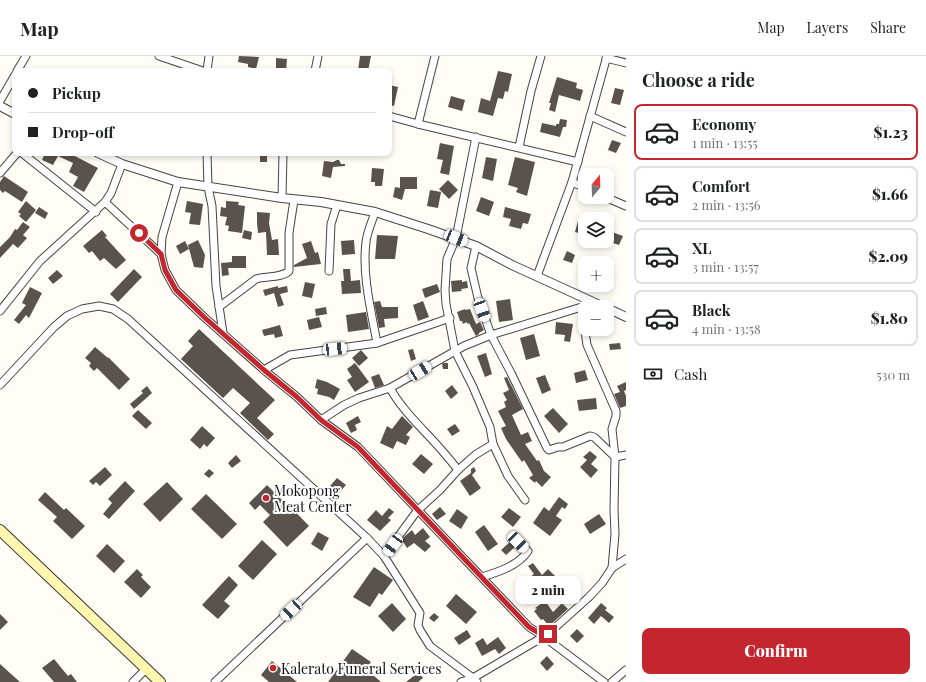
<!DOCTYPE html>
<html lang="en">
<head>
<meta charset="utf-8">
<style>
  body { margin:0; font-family:"Playfair Display",serif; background:#f2f2f2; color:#202124; height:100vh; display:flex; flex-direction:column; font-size:15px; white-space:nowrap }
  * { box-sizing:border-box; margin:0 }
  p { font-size:13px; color:#757577 }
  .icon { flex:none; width:22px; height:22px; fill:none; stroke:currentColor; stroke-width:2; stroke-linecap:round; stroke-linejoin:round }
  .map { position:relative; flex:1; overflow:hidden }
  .details { display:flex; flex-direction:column; background:#fff; width:300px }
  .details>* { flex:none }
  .banner { position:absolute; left:12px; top:12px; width:380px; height:88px; border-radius:8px; box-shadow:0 2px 6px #0003; display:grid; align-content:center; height:88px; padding:0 16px; background:#fff }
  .needle { width:26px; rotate:19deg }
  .tools { position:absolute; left:578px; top:112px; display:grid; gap:8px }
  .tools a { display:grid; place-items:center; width:36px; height:36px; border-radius:8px; background:#fff; box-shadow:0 2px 6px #0003; font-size:20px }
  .end { position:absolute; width:18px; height:18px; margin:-9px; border:5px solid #c4262e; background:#fff; box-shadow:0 0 0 2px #fff }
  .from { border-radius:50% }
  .bubble { position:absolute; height:28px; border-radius:8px; background:#fff; box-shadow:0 2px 6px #0003; font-size:13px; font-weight:800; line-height:28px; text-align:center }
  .car { position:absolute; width:12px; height:24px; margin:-12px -6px; border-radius:5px; box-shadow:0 0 3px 1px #0007; background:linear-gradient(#fff 24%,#345 0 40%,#fff 0 76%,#345 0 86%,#fff 0) }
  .banner b { display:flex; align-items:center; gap:14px; height:38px; font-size:15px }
  .banner b+b { border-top:1px solid #e0e0e0 }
  .banner i { width:10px; height:10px; background:#202124 }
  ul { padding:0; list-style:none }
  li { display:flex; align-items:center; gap:12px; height:56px; margin:0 8px 6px; padding:0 8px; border:2px solid #e0e0e0; border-radius:8px }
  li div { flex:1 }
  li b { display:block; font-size:15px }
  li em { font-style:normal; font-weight:800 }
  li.active { border-color:#c4262e }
  li>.icon { width:36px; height:36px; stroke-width:1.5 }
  h2 { padding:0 16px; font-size:18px; line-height:48px }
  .pay { display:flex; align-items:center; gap:10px; height:44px; padding:0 16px; font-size:15px }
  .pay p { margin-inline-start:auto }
  .button { display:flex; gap:8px; margin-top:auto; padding:8px 16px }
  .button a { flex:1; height:46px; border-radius:8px; background:#c4262e; color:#fff; font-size:16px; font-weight:800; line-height:46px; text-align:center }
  header { display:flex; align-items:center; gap:24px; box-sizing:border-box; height:56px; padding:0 20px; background:#fff; border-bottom:1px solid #e0e0e0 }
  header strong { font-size:19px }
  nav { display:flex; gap:22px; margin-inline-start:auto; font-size:14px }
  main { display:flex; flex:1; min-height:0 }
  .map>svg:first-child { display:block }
  .building { fill:#5a524d }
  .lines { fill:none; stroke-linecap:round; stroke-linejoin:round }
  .minor-casing { stroke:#444; stroke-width:9 }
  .tertiary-casing { stroke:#444; stroke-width:10 }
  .secondary-casing { stroke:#333; stroke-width:12 }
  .minor { stroke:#fff; stroke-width:7 }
  .tertiary { stroke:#fff; stroke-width:8 }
  .secondary { stroke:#fff6b0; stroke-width:10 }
  .route { stroke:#c4262e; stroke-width:5 }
  .poi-dot { fill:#c4262e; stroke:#fff; stroke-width:1.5 }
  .labels { text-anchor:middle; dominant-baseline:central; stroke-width:4; stroke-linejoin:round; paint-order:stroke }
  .poi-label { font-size:14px; fill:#111; stroke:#fff; text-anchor:start }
</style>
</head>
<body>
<header>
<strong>Map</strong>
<nav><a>Map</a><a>Layers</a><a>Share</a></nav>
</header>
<main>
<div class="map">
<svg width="626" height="626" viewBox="0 0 626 626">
  <rect width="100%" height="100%" fill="#fffdf5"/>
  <!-- building -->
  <g class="building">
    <path d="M239,0l20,1 -3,12 -8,-2v-3l-10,-2z"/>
    <path d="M360,0h11l-3,15h-10z"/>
    <path d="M276,2l11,1 -1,12h-10z"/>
    <path d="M498,15l14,3 -4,18 -3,-1 -2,8 -5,-1 -5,18 -15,-4 3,-14 9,3z"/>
    <path d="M557,21l20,6 -1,5 7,2 -3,11 -21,-6 -4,17 -6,-2 2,-7h-2z"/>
    <path d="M389,29l9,2 -4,19 -5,-1z"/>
    <path d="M615,32l9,2 -4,15 -9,-2z"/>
    <path d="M451,40l14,4 -3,11 -14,-4z"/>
    <path d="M560,63l7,1 -1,7h-3l-3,10 -20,-5 2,-9 14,3v-2h3z"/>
    <path d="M612,84l9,3 -5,10 -8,-3z"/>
    <path d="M440,87l14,3 -5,29 -9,-2 3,-13 -6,-1z"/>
    <path d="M45,97h24l29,15 -14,24 -11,-6 5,-9 -9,-5 4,-9 -15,-7 -5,9 -11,-5z"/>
    <rect x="260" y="97" width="7" height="9"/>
    <path d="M486,101l11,2 -4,22 -11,-3z"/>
    <path d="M515,101l20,5 -8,34 -11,-4 2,-4 -10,-3z"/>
    <path d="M337,104h2l2,4h4v2l-12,1 -2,11 -9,-2 2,-15 9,1z"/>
    <path d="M372,112l12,1 -2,17h-7v-4h-4z"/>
    <path d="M4,120l24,16 -6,10 -17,-11 -2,2 -3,-3v-8z"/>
    <path d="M400,121h17v12h-14h2l-3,11 -9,-3 2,-10 5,1z"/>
    <path d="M448,124l10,10 -9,9 -10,-10z"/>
    <path d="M430,134l11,2 -3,16 -11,-2z"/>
    <path d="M481,141l13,5 -5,14 -13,-5z"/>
    <path d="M26,145l10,9 -10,12 -7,-6 2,-2 -3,-2z"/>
    <path d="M187,145l16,3 -3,21 -11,-1 2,-11 -6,-1z"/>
    <path d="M226,145l13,1 -1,3 7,1 -3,27 -14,-2 1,-5 -4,-1 2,-8 -7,-1 1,-9 5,1z"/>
    <path d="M39,151l9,6 -3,6 -10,-6z"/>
    <path d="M505,151l26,7 -3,10 -5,-1 -2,6 -12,-3 2,-7 -8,-2z"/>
    <path d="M257,156l13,1 -1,10 3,17 6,-1 1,16h-12l-1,-23 -8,1 -1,-10z"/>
    <path d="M578,165l7,3v11l-10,-3z"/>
    <path d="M23,166l7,5 -7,8 4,3 -9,10 -5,-4 -13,14v-11l10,-10 5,-8 2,1z"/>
    <path d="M102,174l5,6 -2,1 21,23 -10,9 -12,-11 -4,3 -8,-10 -3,2 -6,-7z"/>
    <path d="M244,174l8,2 -1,8 -9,-2z"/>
    <path d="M609,175l14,5 -4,9 -12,-4z"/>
    <path d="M377,179l21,1 -3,23h-20z"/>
    <path d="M198,184l7,15 -2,13 -9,-1 -6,-22z"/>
    <path d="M354,184l1,14 -13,1 -1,-14z"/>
    <path d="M185,185l4,8 -9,5 -4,-8z"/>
    <path d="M311,185l4,12 3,-1 3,12 -27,3v-2l13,-7 -5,-14z"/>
    <path d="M567,195l8,4 -3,8 -9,-3z"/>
    <path d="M232,200h14v12h-18l1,7 -7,1 -1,-13 11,-1z"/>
    <path d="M134,213l8,8 -24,25 -8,-8z"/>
    <path d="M343,213h7l1,12 9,-1 1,13 -19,1 -1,-13h3z"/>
    <path d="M57,214l6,6 -10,8 -5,-6z"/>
    <path d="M462,224v2l5,-1 1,7 -7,1 1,2 -10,1 -1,-11z"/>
    <path d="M305,226l10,2 -3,14 -10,-2z"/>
    <path d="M437,228l3,8 -15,6 -3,-9z"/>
    <path d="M278,230v2l9,-2 1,6 -8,2 4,11 -6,2 -4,-14 -9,3 -2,-6z"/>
    <path d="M30,231l12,6 -13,25 -3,-3 -7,9 -5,-4 12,-15 -4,-2z"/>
    <path d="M510,243l3,21 -14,2 -3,-21z"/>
    <path d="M380,245l2,6h16v11l-14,1 1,8 -6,1 -5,-26z"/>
    <path d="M423,245l6,16 -11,4 -5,-16z"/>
    <path d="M326,251l1,7 -11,2 -1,-7z"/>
    <path d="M465,253v1l5,-1 6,15 4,-2 4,8 -5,3v1l-3,2 -7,-13 -2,1v-2l-4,2 -1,-3h-2l-3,-9z"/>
    <path d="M366,256l3,17 -21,3 -2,-17z"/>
    <path d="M319,261l3,10 -13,3 -2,-10z"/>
    <path d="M556,266l17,2 -3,18 -6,-1 1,-6 -10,-1z"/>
    <path d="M280,269l3,11 -8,2 -1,-4 -10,2 -2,-6z"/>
    <path d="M199,273l76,71 -18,18 17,16 -6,6 -28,-27 10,-10 -17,-15 -10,10 -42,-39 12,-13 -5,-5z"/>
    <path d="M534,278l6,22 -14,4 -6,-22z"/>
    <path d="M620,287l1,6 -11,1 -1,-6z"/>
    <path d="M95,291l13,11v-1l22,22 -11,11 -22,-22 -3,3 -5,-5 2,-3 -6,-5z"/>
    <path d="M413,293l3,10 -5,2 -3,-11z"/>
    <path d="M361,294l7,8 -9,8 -7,-8z"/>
    <path d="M486,297l6,21 -7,3 -8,-21z"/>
    <path d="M355,307l14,19 -14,10 -8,-12 5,-3 -5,-8z"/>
    <path d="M444,307h4v6h-5l-1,-5z"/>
    <path d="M585,314l3,10 -12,3 -2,-10z"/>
    <path d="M379,318l5,11 -9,3 -4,-11z"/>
    <path d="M545,319l6,15 -9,4 -6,-16z"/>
    <path d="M507,321l16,32 -11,6 9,20 7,-3 4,9 -7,3 12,17 2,-1 5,11 7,6 -9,10 -6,-6 -1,2 -6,-5 4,-3 -9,-15 -2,2 -16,-23 -5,-11 5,-2 -8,-15 8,-4 -2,-5 3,-2 -4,-7 6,-3 -5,-12z"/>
    <path d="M317,323l10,3 13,7 -6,11 -5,-3 -12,-3 1,-5 -3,-1z"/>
    <path d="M626,326v8l-2,1 2,5v10l-6,2 -6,-14 6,-2 -3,-6z"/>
    <path d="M452,329l6,8 -7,6 -6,-8z"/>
    <path d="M147,330l5,7 -18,16 -4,-5 13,-11 -2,-2z"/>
    <path d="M596,342l1,11 -18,2 -2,-11z"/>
    <path d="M553,352l15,16 -9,9 -15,-17z"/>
    <path d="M138,354l14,13 -6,6 -14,-13z"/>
    <path d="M358,360l3,6 -6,3 2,5 -6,3 -5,-10z"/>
    <path d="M402,360l11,11 -7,8 4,2 -4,8 -9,-4 -4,8 -13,-6 7,-17 5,3z"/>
    <path d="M455,368l5,7 -8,5 -5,-7z"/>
    <path d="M202,370l13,12 -8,9 -3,-3 -4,5 -10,-9z"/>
    <path d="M590,395l7,6 -6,7 7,6 -7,8 -11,-11 7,-7 -4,-3z"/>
    <path d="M421,398l12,10 -9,10 -12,-10z"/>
    <path d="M236,399l5,6 -9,7 -4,-5z"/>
    <path d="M105,411l7,8 -12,11 -4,-4 -3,3 -4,-4z"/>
    <path d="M474,411l2,4 -4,4 9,13 -11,8 -10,-15 11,-8v-4z"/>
    <path d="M209,413l5,4 -5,5 -5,-4z"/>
    <path d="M337,422l9,7 -7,8 -9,-7z"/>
    <path d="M125,425l10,10 -26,28 -6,-5 9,-11 -4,-4z"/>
    <path d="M167,426l16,17 -23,23 -17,-18z"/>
    <path d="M267,429l17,17 1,-1 24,25 -22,21 -24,-25 7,-7 -10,-10 -5,5 -6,-7z"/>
    <path d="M45,436l19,18 2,-2 19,18 -13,13 -19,-18 4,-4 -19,-17z"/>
    <path d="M206,438l31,30 -15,15 -31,-30z"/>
    <path d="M559,441l9,7 -3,5 -3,-2 -6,9 6,4 -12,16 -17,-13 11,-16 5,4z"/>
    <path d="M440,451l6,7 -9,6 -5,-6z"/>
    <path d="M389,452l5,4 -6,6 3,2 -11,11 -13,-11 9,-10 6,6z"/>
    <path d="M509,452l12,9 -8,10 -12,-10z"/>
    <path d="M457,453l11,8 -7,12 -12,-8z"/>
    <path d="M599,458l7,10 -16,10 -6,-10z"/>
    <path d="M484,469l14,19 -10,7 -13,-19z"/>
    <path d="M423,472l7,9 -5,4 6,5 -6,6 -11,-9 -7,5 -5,-8 3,-4 7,-6 3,5z"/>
    <path d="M318,476l11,6 -7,13 -11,-7z"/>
    <path d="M262,484l15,14 -24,26 -15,-14z"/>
    <path d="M510,486l5,5 -9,8 -5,-5z"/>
    <path d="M107,488l18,17 -11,12 -18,-17z"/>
    <path d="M533,507l9,12 6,-6 8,8 -7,8 -11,6 -4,-6 2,-1 -6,-7 4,-3 -6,-8z"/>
    <path d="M374,511l19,13 -11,15 -3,-2 -9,14 -17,-10z"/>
    <path d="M137,513l6,6 -2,2 10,10 -10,11 -17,-16z"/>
    <path d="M229,520l9,9 -14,16 6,5 -12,13 -16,-14z"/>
    <path d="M456,538l21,18 -11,12 -20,-18z"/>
    <path d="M545,545l8,11 9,-9 6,6 -19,17 -6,-7 -2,1 -7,-9 3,-2 -2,-1z"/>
    <path d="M392,547l14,16 -13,13 -15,-16z"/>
    <path d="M601,547l6,5 -2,2 9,7 -5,6 -8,-7 -7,8 -6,-6z"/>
    <path d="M434,557l5,4 -5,5 -5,-4z"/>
    <path d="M0,558l8,8 -8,8z"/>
    <path d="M577,573l7,7 -7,7 -7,-7z"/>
    <path d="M467,574l4,7 -12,8 -5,-7z"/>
    <path d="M498,581l8,11 -7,6 -4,-5 -13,7 -7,-13 8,-5 4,7z"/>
    <path d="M352,593l19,13 -5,7 15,13h-53z"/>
    <path d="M547,600l7,8 -7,7 -7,-8z"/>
    <path d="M54,603l14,17 3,-2 6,8h-23l-12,-14z"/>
    <path d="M272,605l25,21h-28l-8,-7z"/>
    <path d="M0,608l20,18h-20z"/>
    <path d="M419,616l4,6 -5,4h-12z"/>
  </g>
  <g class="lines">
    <!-- minor casing -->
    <g class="minor-casing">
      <g id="minor">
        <path d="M159,0l44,15"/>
        <path d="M606,2l20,5"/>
        <path d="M17,15l9,-15"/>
        <path d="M207,15l2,-15"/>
        <path d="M315,15l3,-15"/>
        <path d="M0,45l15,-26"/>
        <path d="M389,60l29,8 160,38"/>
        <path d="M590,60l36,16"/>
        <path d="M418,68l17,-68"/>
        <path d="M476,81l-20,101 -9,21 -2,31 1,14 9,47 18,36 17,40 3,17 15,32 17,24"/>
        <path d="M519,91l12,-56 10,-35"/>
        <path d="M22,97l74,59"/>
        <path d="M207,97l1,34 4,19 4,80 7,47"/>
        <path d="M0,117l17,-20"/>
        <path d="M178,126l-16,55 -1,17 4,16 11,20 28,27 60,53 33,27 24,23 37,27 171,180 14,9 61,46"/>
        <path d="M572,126l13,6"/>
        <path d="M605,141l21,9"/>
        <path d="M282,142l1,-45"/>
        <path d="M105,146l56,52"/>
        <path d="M375,156c-3,10 -8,20 -9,30 -4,33 5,68 11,101"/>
        <path d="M476,190l-5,22 7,30 13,37 20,38 36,75 2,2 9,-3h5l27,-11 4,1 21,20 11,-2"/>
        <path d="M329,215l2,-47 6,-19"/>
        <path d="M537,220l35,-94 35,-126"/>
        <path d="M219,251l37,-28c10,-3 26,-1 33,-8v-38l5,-33"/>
        <path d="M0,255l40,-50 65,-59 6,-9 11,-29"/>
        <path d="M264,314l26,-15 87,-12 73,-25"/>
        <path d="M0,329l54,-58 13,-11 15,-7 17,-3 14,3 15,10 239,219 17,18 36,57 -2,12 2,5 10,16 43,32 4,4"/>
        <path d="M390,332c12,22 31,39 48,58 7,8 14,16 20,24"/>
        <path d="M321,364l23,-15 15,-7 31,-10 74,-42 27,-11 97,-30"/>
        <path d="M384,500l33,-45 23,-21 18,-20 17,-15 18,-11"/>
        <path d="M612,512l14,-9"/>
        <path d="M482,521c16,-5 36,-11 46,-26l-10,-9"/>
        <path d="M133,626l13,-13"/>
        <path d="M215,626l152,-144"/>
        <path d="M461,626l12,-4 75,-44 41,-37 13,-14 10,-15 3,-34 -1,-24 1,-53 -3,-28 4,-13v-5l-29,-66 -4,-27 2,-12"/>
        <path d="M612,626l14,-12"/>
      </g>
    </g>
    <!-- tertiary casing -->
    <g class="tertiary-casing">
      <g id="tertiary">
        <path d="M0,50l15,8"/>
        <path d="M98,97l24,11 56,18 104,16 39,4 54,10 53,17 48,17 36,19 92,42"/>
        <path d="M607,252l19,9"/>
      </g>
    </g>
    <!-- secondary casing -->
    <g class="secondary-casing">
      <path id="secondary" d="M0,474l160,152"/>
    </g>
    <!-- minor -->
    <use href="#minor" class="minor"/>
    <!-- tertiary -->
    <use href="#tertiary" class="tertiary"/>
    <!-- secondary -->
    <use href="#secondary" class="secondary"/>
  </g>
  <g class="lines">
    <!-- route -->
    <path class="route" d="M139,177l22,21 4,16 11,20 28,27 60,53 33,27 24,23 37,27 171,180 15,9 4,-2"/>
  </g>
  <!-- markers -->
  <g class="poi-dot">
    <circle cx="266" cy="442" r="4"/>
    <circle cx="273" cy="612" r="4"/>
  </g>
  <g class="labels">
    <!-- poi labels -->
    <g class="poi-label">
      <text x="274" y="434">Mokopong<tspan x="274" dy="16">Meat Center</tspan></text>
      <text x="281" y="612">Kalerato Funeral Services</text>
    </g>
  </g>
</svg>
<div class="tools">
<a><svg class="needle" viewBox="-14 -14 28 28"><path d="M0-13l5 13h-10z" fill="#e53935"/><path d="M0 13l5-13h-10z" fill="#757577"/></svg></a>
<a><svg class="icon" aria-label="layers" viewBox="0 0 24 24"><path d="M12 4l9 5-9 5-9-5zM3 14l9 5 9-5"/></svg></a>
<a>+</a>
<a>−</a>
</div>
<i class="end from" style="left:139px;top:177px"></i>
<i class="end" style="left:548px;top:578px"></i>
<div class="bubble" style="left:515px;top:520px;width:66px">2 min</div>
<i class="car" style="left:456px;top:182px;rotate:112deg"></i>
<i class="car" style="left:482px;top:254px;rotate:160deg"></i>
<i class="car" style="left:335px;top:293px;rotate:84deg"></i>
<i class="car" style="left:420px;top:315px;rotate:59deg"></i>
<i class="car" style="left:518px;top:486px;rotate:135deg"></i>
<i class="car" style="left:393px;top:489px;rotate:216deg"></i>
<i class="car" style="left:291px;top:554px;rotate:227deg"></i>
<div class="banner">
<b><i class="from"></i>Pickup</b>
<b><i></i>Drop-off</b>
</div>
</div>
<section class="details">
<h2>Choose a ride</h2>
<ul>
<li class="active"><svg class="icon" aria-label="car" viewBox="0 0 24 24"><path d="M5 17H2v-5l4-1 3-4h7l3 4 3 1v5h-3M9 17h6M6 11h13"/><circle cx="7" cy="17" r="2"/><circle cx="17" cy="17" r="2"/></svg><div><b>Economy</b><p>1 min · 13:55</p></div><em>$1.23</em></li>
<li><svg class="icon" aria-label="car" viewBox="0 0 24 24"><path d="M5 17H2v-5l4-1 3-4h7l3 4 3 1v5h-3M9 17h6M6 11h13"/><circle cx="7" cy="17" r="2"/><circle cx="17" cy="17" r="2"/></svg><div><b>Comfort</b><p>2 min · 13:56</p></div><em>$1.66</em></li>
<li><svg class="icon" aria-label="car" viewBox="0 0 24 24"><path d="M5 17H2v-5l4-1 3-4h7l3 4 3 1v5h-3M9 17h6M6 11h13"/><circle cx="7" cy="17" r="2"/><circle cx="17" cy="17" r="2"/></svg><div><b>XL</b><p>3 min · 13:57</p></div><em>$2.09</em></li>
<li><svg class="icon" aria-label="car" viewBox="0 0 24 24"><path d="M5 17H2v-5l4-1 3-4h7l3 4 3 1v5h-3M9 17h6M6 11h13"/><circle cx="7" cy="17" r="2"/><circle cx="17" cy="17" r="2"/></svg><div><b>Black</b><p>4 min · 13:58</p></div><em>$1.80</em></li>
</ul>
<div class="pay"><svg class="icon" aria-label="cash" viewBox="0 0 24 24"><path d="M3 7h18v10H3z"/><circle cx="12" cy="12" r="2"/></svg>Cash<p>530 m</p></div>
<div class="button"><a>Confirm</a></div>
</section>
</main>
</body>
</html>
